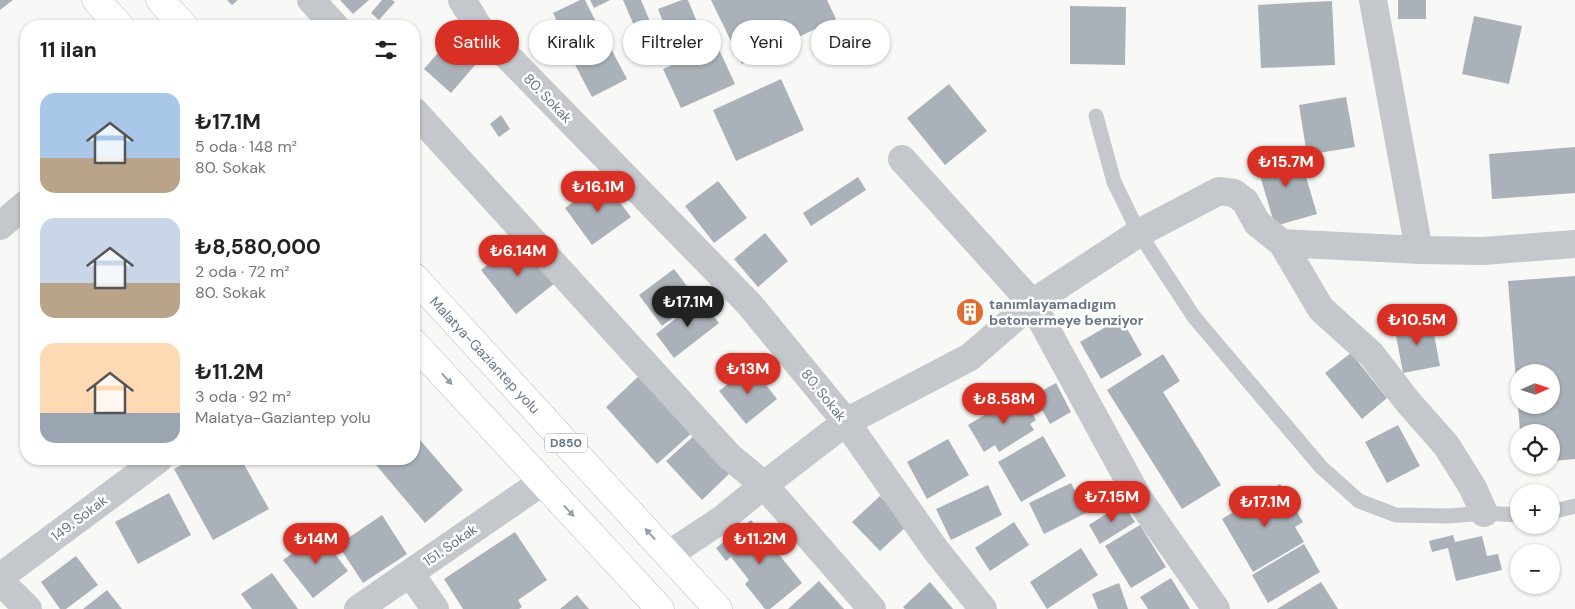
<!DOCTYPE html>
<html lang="tr">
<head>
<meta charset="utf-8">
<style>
	:root { --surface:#fff; --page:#f6f6f6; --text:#222; --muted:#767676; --accent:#d93025 }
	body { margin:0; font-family:"DM Sans",sans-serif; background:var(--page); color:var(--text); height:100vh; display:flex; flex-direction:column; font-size:19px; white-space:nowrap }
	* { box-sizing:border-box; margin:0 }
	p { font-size:16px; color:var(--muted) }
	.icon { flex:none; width:28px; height:28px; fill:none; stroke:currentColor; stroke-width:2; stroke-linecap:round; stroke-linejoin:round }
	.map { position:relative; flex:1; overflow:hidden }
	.side { position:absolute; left:20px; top:20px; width:400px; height:445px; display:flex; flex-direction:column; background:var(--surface); border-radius:20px; box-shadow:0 1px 4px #0004 }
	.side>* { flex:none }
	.banner { position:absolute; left:435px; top:20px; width:475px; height:45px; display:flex; gap:10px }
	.needle { width:32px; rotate:87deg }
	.fabs { position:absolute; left:1510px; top:364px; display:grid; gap:10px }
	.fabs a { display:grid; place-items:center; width:50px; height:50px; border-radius:50%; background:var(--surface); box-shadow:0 1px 4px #0004; font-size:25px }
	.price { position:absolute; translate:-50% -42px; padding:0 11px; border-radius:18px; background:var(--accent); color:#fff; font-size:16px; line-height:32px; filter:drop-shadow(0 1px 2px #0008) }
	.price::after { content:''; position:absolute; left:50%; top:30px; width:15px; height:11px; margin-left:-8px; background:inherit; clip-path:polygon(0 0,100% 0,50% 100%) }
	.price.active { background:#222; color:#fff }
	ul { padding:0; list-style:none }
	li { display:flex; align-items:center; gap:15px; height:125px; padding:0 20px }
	li span { display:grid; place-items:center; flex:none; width:140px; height:100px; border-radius:15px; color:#555 }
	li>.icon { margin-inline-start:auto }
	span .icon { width:60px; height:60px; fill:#fffc; stroke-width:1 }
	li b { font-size:21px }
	h2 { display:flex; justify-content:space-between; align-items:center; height:60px; padding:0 20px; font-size:21px }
	.chip { padding:0 18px; border-radius:22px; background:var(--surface); box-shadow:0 1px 4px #0004; font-size:18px; line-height:45px }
	.chip.active { background:var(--accent); color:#fff }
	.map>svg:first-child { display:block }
	.building { fill:#aab1b8 }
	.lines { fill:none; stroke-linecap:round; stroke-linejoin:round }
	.highway-casing { stroke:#b5b8bc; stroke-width:29 }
	.lane { stroke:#c4c7cb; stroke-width:15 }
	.street { stroke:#c4c7cb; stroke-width:28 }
	.highway { stroke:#fff; stroke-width:28 }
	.oneway { fill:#959faa }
	.labels { text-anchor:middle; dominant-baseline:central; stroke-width:5; stroke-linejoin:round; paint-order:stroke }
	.shield { fill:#fff; stroke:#959faa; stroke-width:1 }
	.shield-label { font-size:12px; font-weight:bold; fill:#687686 }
	.street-label { font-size:14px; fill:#687686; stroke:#fff }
	.poi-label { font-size:14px; font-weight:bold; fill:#687686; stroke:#fff; text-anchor:start }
</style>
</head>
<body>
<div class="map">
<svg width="1575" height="609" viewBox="0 0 1575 609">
	<rect width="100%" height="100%" fill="#f8f9f6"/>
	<!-- building -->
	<path class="building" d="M0,0H13L0,10Z
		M227,0H238L232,5Z
		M340,0H369L353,14Z
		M382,0H392L395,2L379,20L371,13Z
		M580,0H585L603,36L572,52L553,13Z
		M590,0H610L594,8Z
		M623,0H641L662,50L647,56Z
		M682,0H688L699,27L669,38L658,9Z
		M711,0H827L836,19L742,64Z
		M1398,0H1426V19H1398Z
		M1332,1L1335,65L1261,68L1258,5Z
		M1070,6L1126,7L1125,65L1070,64Z
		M1474,16L1522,26L1509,84L1462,74Z
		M449,40L476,64L451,93L424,69Z
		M608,43L627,79L592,97L573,61Z
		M717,45L735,84L681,108L663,69Z
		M781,79L804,130L736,161L713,110Z
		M949,84L987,131L945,165L907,118Z
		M1346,97L1355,147L1307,155L1299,105Z
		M501,115L510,129L499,137L490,124Z
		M1575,147V193L1492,199L1489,154Z
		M1298,150L1317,214L1275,226L1256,162Z
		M858,177L866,190L811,226L803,213Z
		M603,180L631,217L592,245L565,208Z
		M718,181L747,218L714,243L685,206Z
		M765,233L788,261L758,287L734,259Z
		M519,239L555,283L516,314L481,270Z
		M674,269L697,299L662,326L639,295Z
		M1575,276V459L1551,461V432H1520L1518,405H1551V372H1519V394H1517L1508,281Z
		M701,299L719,323L674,358L656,334Z
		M974,299L983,316L966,325L957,307Z
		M1121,318L1142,355L1101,379L1080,342Z
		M1431,318L1440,366L1403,373L1394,325Z
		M1351,353L1387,398L1362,419L1325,373Z
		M1163,354L1180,381L1163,392L1221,485L1182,509L1107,390Z
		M751,366L777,399L746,424L719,391Z
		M642,373L694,431L657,464L606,407Z
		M1056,383L1071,412L1050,424L1034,395Z
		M1020,393L1036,420L1030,424L1034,430L999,452L995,445L984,452L968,425Z
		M1398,425L1420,466L1387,483L1365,442Z
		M414,433L463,490L425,523L371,459H414Z
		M696,434L731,472L702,500L666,461Z
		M1043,436L1066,476L1021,502L998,462Z
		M948,439L969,475L927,499L907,462Z
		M192,459H241L269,509L213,540L174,469Z
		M1071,483L1086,513L1044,534L1029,503Z
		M1280,484L1303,522L1295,527L1304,542L1253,572L1222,519Z
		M988,485L1002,515L951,540L936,509Z
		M169,493L191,535L138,564L115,522Z
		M880,496L907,526L880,551L852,522Z
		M1123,503L1135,522L1100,544L1089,525Z
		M382,515L407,554L363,583L338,545Z
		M751,520L802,583L770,609H765L745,584L749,580L731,557L726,561L716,548Z
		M1014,522L1029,545L990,571L975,548Z
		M1140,525L1166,567L1131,588L1105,546Z
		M515,532L547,580L518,600L522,607L519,609H463L444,579Z
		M319,533L348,571L313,598L283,560Z
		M1453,535L1455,542L1482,536L1487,556L1498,554L1502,570L1456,581L1448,548L1432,552L1429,541Z
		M1304,544L1320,572L1268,603L1252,575Z
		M1081,548L1098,575L1047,609L1030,582Z
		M76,556L98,585L66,609H60L41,582Z
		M272,573L298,609H252L241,594Z
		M1171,578L1190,609H1148L1140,597Z
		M819,581L844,609H788Z
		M930,582L953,609H905L903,607Z
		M1321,582L1338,609H1277Z
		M1119,583L1128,609H1098L1092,594Z
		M107,590L122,609H83Z
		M577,595L589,609H560Z"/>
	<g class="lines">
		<defs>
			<path id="highway" d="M96,0L120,26
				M160,0L184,26
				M414,277L718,609
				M414,343L660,609"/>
		</defs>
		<!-- highway casing -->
		<use href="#highway" class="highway-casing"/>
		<!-- lane -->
		<path class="lane" d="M1096,116L1114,182L1139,233L1194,317L1321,467L1359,501L1396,515L1449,516L1484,513L1519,515
			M1551,512L1575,506"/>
		<!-- street -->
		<path class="street" d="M311,0L335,26
			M462,0L478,26L750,305L846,422L935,549L983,609
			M1373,0L1419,250
			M414,111L729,456L764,485L872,609
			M902,159L1032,303L1139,499L1216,609
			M0,226L26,204
			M1282,243L1419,250L1483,251L1575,244
			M668,555L721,520L764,485L846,422L970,357L1032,303L1139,233L1219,191L1234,193L1245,201L1257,223L1282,243L1321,309L1371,354L1408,402L1446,445L1473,488L1484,513
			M410,573L435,609
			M0,577L159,459
			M0,581L28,609
			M358,609L542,482"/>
		<!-- highway -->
		<use href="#highway" class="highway"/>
	</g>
	<!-- one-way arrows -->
	<defs><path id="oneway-solid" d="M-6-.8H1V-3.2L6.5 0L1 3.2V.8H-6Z" transform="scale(1.25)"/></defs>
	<g class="oneway">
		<use href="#oneway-solid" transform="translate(447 379) rotate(47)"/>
		<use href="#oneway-solid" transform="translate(569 511) rotate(47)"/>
		<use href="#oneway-solid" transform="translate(650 534) rotate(-133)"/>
	</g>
	<!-- icons -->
	<defs>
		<symbol id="building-disc" viewBox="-11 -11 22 22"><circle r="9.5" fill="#df6d30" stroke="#fff"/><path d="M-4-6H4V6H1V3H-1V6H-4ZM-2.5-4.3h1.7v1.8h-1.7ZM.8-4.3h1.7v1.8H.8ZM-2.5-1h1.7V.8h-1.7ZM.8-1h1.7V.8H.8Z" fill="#fff"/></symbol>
	</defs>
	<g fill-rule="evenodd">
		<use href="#building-disc" x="954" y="296" width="32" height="32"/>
	</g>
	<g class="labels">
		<!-- shield labels -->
		<rect class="shield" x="545" y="433.5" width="42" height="19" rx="4"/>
		<g class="shield-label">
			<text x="566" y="443">D850</text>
		</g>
		<!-- street labels -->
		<g class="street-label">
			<text transform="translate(548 98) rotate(46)">80. Sokak</text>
			<text transform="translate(485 355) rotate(47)">Malatya-Gaziantep yolu</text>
			<text transform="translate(824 395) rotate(51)">80. Sokak</text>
			<text transform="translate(79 518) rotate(-37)">149. Sokak</text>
			<text transform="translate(450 545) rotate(-35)">151. Sokak</text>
		</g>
		<!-- poi labels -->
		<g class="poi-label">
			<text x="989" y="304">tanımlayamadıgım<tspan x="989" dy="16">betonermeye benziyor</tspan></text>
		</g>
	</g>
</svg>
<div class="fabs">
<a><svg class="needle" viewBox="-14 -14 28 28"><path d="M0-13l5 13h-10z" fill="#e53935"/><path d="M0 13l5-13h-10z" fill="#767676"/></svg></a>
<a><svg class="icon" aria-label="locate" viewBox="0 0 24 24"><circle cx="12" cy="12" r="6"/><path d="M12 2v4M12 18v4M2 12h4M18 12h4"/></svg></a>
<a>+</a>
<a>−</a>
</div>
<b class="price" style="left:1286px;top:188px">₺15.7M</b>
<b class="price" style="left:598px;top:213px">₺16.1M</b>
<b class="price" style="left:518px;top:277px">₺6.14M</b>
<b class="price active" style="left:688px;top:328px">₺17.1M</b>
<b class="price" style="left:1417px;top:346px">₺10.5M</b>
<b class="price" style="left:748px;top:395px">₺13M</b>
<b class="price" style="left:1004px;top:425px">₺8.58M</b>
<b class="price" style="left:1112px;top:523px">₺7.15M</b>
<b class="price" style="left:1265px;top:528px">₺17.1M</b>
<b class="price" style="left:316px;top:565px">₺14M</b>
<b class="price" style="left:760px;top:565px">₺11.2M</b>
<div class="banner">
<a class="chip active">Satılık</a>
<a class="chip">Kiralık</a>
<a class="chip">Filtreler</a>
<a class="chip">Yeni</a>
<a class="chip">Daire</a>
</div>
<section class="side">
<h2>11 ilan<svg class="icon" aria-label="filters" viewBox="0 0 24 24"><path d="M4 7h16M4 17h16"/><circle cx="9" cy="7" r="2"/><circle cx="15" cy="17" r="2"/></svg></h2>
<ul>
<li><span style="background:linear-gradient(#a9c7e8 65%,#b9a48a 0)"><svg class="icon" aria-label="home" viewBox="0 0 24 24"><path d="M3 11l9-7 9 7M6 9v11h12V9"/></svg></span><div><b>₺17.1M</b><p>5 oda · 148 m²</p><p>80. Sokak</p></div></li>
<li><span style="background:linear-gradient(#c9d6e8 65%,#b9a48a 0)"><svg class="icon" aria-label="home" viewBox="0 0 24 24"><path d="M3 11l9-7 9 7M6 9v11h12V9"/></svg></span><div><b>₺8,580,000</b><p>2 oda · 72 m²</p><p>80. Sokak</p></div></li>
<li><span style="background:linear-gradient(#ffd9b3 70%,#9aa5b1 0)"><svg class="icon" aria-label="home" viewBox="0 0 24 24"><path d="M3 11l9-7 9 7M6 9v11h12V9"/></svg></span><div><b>₺11.2M</b><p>3 oda · 92 m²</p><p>Malatya-Gaziantep yolu</p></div></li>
</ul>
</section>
</div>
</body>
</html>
